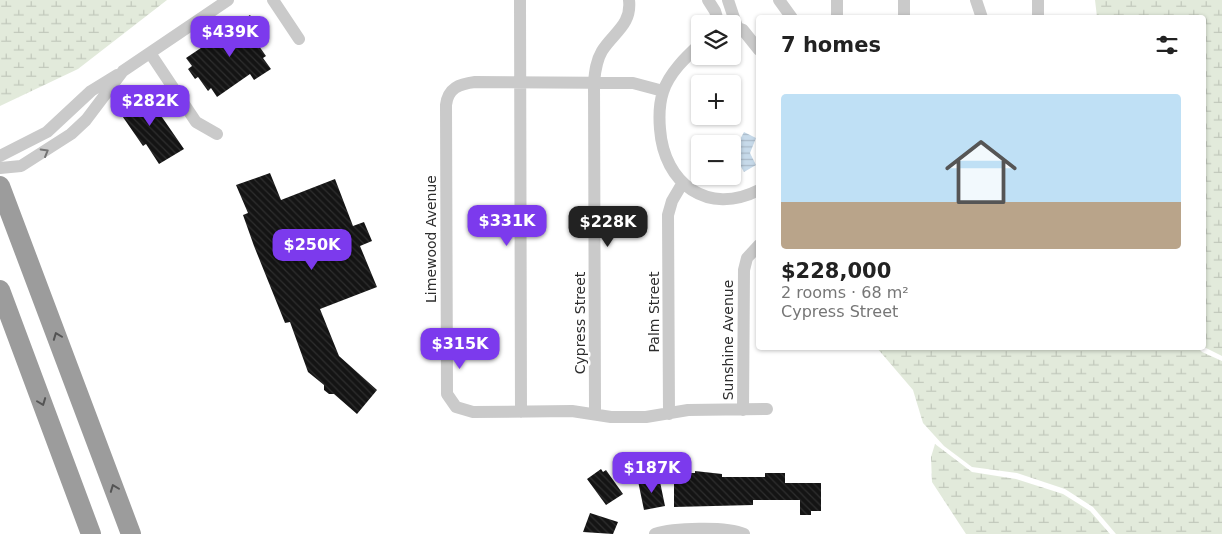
<!DOCTYPE html>
<html lang="en">
<head>
<meta charset="utf-8">
<style>
	:root { --surface:#fff; --page:#f6f6f6; --text:#222; --muted:#767676; --line:#e0e0e0; --accent:#7c3aed }
	body { margin:0; font-family:"DejaVu Sans",sans-serif; background:var(--page); color:var(--text); height:100vh; display:flex; flex-direction:column; font-size:19px; white-space:nowrap }
	* { box-sizing:border-box; margin:0 }
	p { font-size:16px; color:var(--muted) }
	.icon { flex:none; width:28px; height:28px; fill:none; stroke:currentColor; stroke-width:2; stroke-linecap:round; stroke-linejoin:round }
	.map { position:relative; flex:1; overflow:hidden }
	.details { position:absolute; left:756px; top:15px; width:450px; height:335px; display:flex; flex-direction:column; background:var(--surface); border-radius:5px; box-shadow:0 1px 4px #0004 }
	.details>* { flex:none }
	.controls { position:absolute; left:691px; top:15px; display:grid; gap:10px }
	.controls a { display:grid; place-items:center; width:50px; height:50px; border-radius:5px; background:var(--surface); box-shadow:0 1px 4px #0004; font-size:25px }
	.price { position:absolute; translate:-50% -42px; padding:0 11px; border-radius:10px; background:var(--accent); color:#fff; font-size:16px; line-height:32px; filter:drop-shadow(0 1px 2px #0008) }
	.price::after { content:''; position:absolute; left:50%; top:30px; width:15px; height:11px; margin-left:-8px; background:inherit; clip-path:polygon(0 0,100% 0,50% 100%) }
	.price.selected { background:#222; color:#fff }
	ul { padding:0; list-style:none }
	li { display:grid; align-content:center; gap:10px; height:265px; padding:0 25px }
	li+li { border-top:1px solid var(--line) }
	li span { display:grid; place-items:center; height:155px; border-radius:5px; color:#555 }
	li>.icon { margin-inline-start:auto }
	span .icon { width:90px; height:90px; fill:#fffc; stroke-width:1 }
	li b { font-size:21px }
	h2 { display:flex; justify-content:space-between; align-items:center; height:60px; padding:0 25px; font-size:21px }
	.map>svg:first-child { display:block }
	.wetland { fill:url(#wetland-marsh) }
	.water { fill:url(#water-rules) }
	.building { fill:url(#building-back-hatch) }
	.lines { fill:none; stroke-linecap:round; stroke-linejoin:round }
	.minor { stroke:#cacaca; stroke-width:12 }
	.trunk { stroke:#9c9c9c; stroke-width:20 }
	.oneway { stroke:#747474 }
	.oneway2 { stroke:#545454 }
	.labels { text-anchor:middle; dominant-baseline:central; stroke-width:5; stroke-linejoin:round; paint-order:stroke }
	.street-label { font-size:14px; fill:#2d2d2d; stroke:#fff }
</style>
</head>
<body>
<div class="map">
<svg width="1222" height="534" viewBox="0 0 1222 534">
	<defs>
		<pattern id="wetland-marsh" width="20" height="14" patternUnits="userSpaceOnUse" patternTransform="scale(1.25)"><rect width="20" height="14" fill="#e2eadb"/><path d="M1 5h8M5 5V1M11 12h8M15 12V8" fill="none" stroke="#c2c9bc"/></pattern>
		<pattern id="water-rules" width="6" height="5" patternUnits="userSpaceOnUse" patternTransform="scale(1.25)"><rect width="6" height="5" fill="#c7daea"/><path d="M0 2.5h6" fill="none" stroke="#abbbc9"/></pattern>
		<pattern id="building-back-hatch" width="6" height="6" patternUnits="userSpaceOnUse" patternTransform="scale(1.25)"><rect width="6" height="6" fill="#141414"/><path d="M-1 5l2 2M0 0l6 6M5-1l2 2" fill="none" stroke="#2e2e2e"/></pattern>
	</defs>
	<rect width="100%" height="100%" fill="#fff"/>
	<!-- wetland -->
	<path class="wetland" d="M0,0H167L78,69L0,106Z
		M1095,0H1222V356L1204,347V18L1097,17Z
		M877,348H1198L1202,352L1222,361V534H1116L1093,507L1065,489L1017,473L972,467L944,446L923,423L913,390Z
		M935,444L972,472L1016,479L1063,494L1090,511L1110,534H966L932,482L931,457Z"/>
	<!-- water -->
	<path class="water" d="M744,132L756,138L750,153L756,165L744,172L737,160L732,158L733,146L738,143Z"/>
	<!-- building -->
	<path class="building" d="M250,15L262,34L254,39L266,56L263,58L271,69L254,80L250,74L217,97L211,88L208,91L198,77L195,79L188,69L192,66L186,58Z
		M141,91L146,100L151,97L157,106L155,107L184,149L159,164L146,144L143,146L116,107Z
		M270,173L281,200L335,179L353,226L364,222L372,241L360,246L377,287L320,309L339,356L377,390L357,414L334,394H329L324,390V385L308,372L290,322L285,323L254,246L243,215L248,213L236,185Z
		M601,469L603,472L606,470L623,494L606,505L587,479Z
		M695,471L722,474V477H765V473H785V483H821V511H811V515H800V500H753V505L674,507V473H695Z
		M659,477L665,506L644,510L638,481Z
		M590,513L618,522L613,534L583,532Z"/>
	<g class="lines">
		<!-- minor -->
		<path class="minor" d="M273,0L299,39
			M520,0L521,412
			M708,0L715,11L719,24
			M728,0L737,27
			M779,0L792,18
			M904,0V18
			M976,0L982,18
			M1038,0V18
			M837,18V0
			M732,26L743,30L759,50
			M700,44C686,57 669,73 663,92C659,104 659,117 660,129C664,184 708,216 759,190
			M150,53L196,122L217,134
			M663,91L633,83L475,82C459,84 448,88 446,105L447,394L456,407L473,412L572,411L611,417H646L688,410L767,409
			M0,156L47,132L91,91L117,75
			M0,168L21,166L71,134L86,120L123,71L228,0
			M743,410L744,270L747,258L759,245
			M595,414L594,82C595,72 596,61 602,51C613,33 632,25 629,0
			M669,414L668,215L672,201L682,184
			M655,534C673,528 726,526 744,534"/>
		<!-- trunk -->
		<path class="trunk" d="M0,186L131,534
			M0,290L91,534"/>
	</g>
	<!-- one-way arrows -->
	<defs><path id="oneway-chevron" d="M-2-3.5L2.5 0L-2 3.5" fill="none" stroke-width="1.6" stroke-linecap="round" stroke-linejoin="round" transform="scale(1.25)"/></defs>
	<use class="oneway" href="#oneway-chevron" transform="translate(45 152) rotate(-30)"/>
	<g class="oneway2">
		<use href="#oneway-chevron" transform="translate(57 336) rotate(-111)"/>
		<use href="#oneway-chevron" transform="translate(42 402) rotate(69)"/>
		<use href="#oneway-chevron" transform="translate(114 488) rotate(-111)"/>
	</g>
	<g class="labels">
		<!-- street labels -->
		<g class="street-label">
			<text transform="translate(431 239) rotate(-90)">Limewood Avenue</text>
			<text transform="translate(654 312) rotate(-90)">Palm Street</text>
			<text transform="translate(580 323) rotate(-90)">Cypress Street</text>
			<text transform="translate(728 340) rotate(-90)">Sunshine Avenue</text>
		</g>
	</g>
</svg>
<div class="controls">
<a><svg class="icon" aria-label="layers" viewBox="0 0 24 24"><path d="M12 4l9 5-9 5-9-5zM3 14l9 5 9-5"/></svg></a>
<a>+</a>
<a>−</a>
</div>
<b class="price" style="left:230px;top:58px">$439K</b>
<b class="price" style="left:150px;top:127px">$282K</b>
<b class="price" style="left:507px;top:247px">$331K</b>
<b class="price selected" style="left:608px;top:248px">$228K</b>
<b class="price" style="left:312px;top:271px">$250K</b>
<b class="price" style="left:460px;top:370px">$315K</b>
<b class="price" style="left:652px;top:494px">$187K</b>
<section class="details">
<h2>7 homes<svg class="icon" aria-label="filters" viewBox="0 0 24 24"><path d="M4 7h16M4 17h16"/><circle cx="9" cy="7" r="2"/><circle cx="15" cy="17" r="2"/></svg></h2>
<ul>
<li><span style="background:linear-gradient(#bfe0f5 70%,#b9a48a 0)"><svg class="icon" aria-label="home" viewBox="0 0 24 24"><path d="M3 11l9-7 9 7M6 9v11h12V9"/></svg></span><div><b>$228,000</b><p>2 rooms · 68 m²</p><p>Cypress Street</p></div></li>
</ul>
</section>
</div>
</body>
</html>
